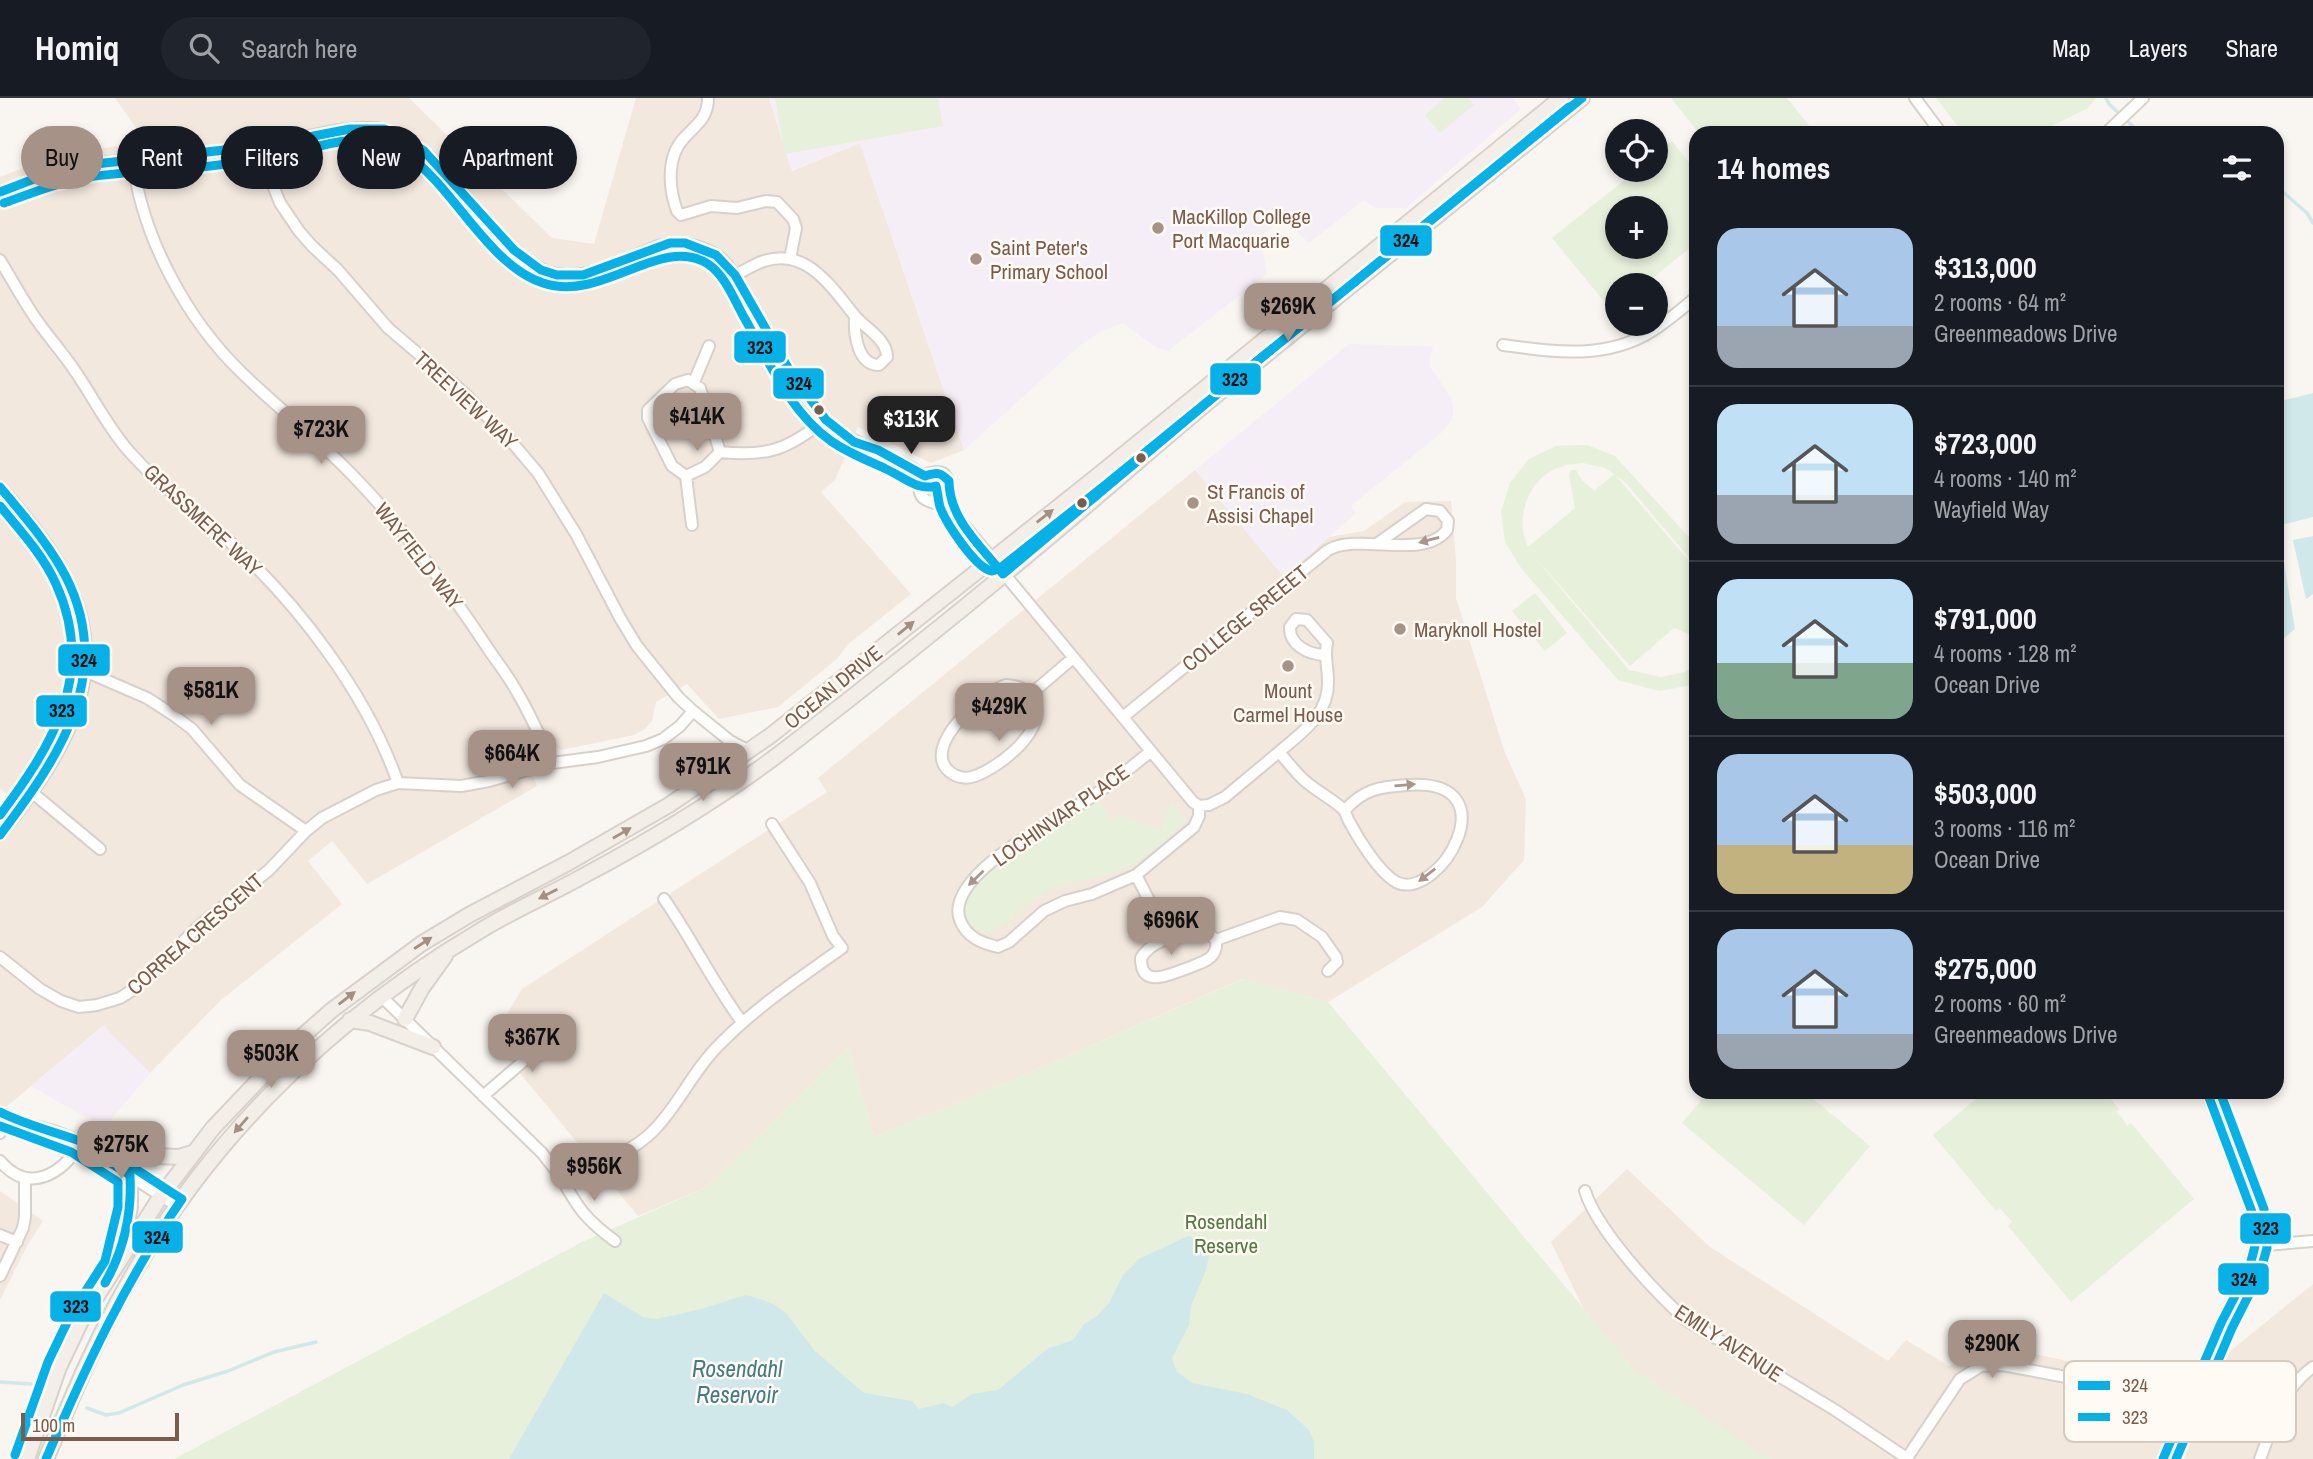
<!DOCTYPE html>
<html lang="en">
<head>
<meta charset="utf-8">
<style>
	:root { --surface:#171b24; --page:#20242c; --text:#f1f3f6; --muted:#9ea1a6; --line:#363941; --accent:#a69286 }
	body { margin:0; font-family:"Archivo Narrow",sans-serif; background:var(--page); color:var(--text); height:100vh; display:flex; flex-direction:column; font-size:26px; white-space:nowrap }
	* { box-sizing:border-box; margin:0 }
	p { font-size:23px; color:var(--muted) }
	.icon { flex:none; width:38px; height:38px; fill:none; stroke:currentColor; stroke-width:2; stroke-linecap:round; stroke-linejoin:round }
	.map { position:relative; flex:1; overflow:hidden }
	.panel { position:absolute; left:1689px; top:28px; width:595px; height:973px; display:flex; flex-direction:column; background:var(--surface); border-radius:21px; box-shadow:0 4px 10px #0003 }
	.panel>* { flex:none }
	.top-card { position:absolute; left:21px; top:28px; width:665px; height:63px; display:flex; gap:14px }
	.fabs { position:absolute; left:1605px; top:21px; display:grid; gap:14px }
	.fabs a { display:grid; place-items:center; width:63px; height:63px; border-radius:50%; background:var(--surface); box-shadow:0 4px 10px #0003; font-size:35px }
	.scale { position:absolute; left:21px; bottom:18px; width:158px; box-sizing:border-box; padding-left:7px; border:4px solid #7a5c4d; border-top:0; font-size:19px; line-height:24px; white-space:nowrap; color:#7a5c4d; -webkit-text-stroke:5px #fffaf3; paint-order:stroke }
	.price { position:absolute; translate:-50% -60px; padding:0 16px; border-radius:14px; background:var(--accent); color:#111; font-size:23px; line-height:46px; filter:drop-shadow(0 2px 4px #0008) }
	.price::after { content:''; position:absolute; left:50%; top:42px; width:21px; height:16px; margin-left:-10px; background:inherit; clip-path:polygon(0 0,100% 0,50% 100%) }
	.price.on { background:#222; color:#fff }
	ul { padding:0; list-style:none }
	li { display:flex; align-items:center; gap:21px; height:175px; padding:0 28px }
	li+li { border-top:2px solid var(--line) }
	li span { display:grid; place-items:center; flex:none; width:196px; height:140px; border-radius:21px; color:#555 }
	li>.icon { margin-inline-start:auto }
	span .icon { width:84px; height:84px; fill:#fffc; stroke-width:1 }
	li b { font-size:30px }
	h2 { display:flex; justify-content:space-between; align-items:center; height:84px; padding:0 28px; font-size:30px }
	.chip { padding:0 24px; border-radius:32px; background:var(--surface); box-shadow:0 4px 10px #0003; font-size:24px; line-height:63px }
	.chip.on { background:var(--accent); color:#111 }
	header { display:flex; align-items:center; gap:42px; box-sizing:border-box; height:98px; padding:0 35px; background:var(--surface); border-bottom:2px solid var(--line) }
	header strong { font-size:33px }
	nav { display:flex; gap:38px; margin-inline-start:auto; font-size:24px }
	.search { width:490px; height:63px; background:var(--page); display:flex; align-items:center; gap:18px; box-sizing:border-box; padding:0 24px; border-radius:38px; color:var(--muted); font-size:26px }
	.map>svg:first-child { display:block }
	.residential { fill:#f2e8de }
	.education { fill:#f6eef6 }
	.green { fill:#e7f0db; fill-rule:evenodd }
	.water { fill:#d0e8ea }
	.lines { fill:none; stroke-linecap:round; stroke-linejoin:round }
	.stream { stroke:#d0e8ea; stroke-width:3.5 }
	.minor-casing { stroke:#d7d1cb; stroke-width:14 }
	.major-casing { stroke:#dad1cc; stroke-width:18 }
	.minor { stroke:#fefefd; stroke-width:10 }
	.major { stroke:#f3eee8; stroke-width:14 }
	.bus-1-casing { stroke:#fffaf3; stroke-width:14 }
	.bus-2-casing { stroke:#fffaf3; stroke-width:14 }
	.bus-1 { stroke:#06b1e7; stroke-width:9 }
	.bus-2 { stroke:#06b1e7; stroke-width:9 }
	.oneway { fill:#a48f83 }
	.oneway2 { fill:#a8958b }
	.poi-dot { fill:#a69286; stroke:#fffaf3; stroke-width:2.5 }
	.bus-dot { fill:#7a5c4d; stroke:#fffaf3; stroke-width:2.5 }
	.labels { text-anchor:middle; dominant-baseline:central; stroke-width:5; stroke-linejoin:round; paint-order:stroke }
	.poi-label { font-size:21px; fill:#7a5c4d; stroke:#fffaf3; text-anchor:start }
	.street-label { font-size:21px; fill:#7a5c4d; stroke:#fffaf3 }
	.park-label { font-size:21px; fill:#537a41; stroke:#fffaf3 }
	.water-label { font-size:23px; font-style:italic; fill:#437c86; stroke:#fffaf3 }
	.key { fill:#fffaf3; stroke:#d7cbc1; stroke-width:2 }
	.key-label { font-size:19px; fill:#7a5c4d }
	.line-badge { stroke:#fffaf3; stroke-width:2.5 }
	.pale-badge-label { font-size:19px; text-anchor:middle; font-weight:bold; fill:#111 }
</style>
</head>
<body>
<header>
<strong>Homiq</strong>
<div class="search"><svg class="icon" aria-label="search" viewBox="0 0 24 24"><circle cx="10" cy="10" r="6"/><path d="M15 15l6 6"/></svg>Search here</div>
<nav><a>Map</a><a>Layers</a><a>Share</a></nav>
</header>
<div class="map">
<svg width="2313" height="1361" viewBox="0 0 2313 1361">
	<rect width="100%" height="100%" fill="#f9f5f0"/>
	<!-- residential -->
	<path class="residential" d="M115,0H409L552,140L594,146L636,0H769L792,73L860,45L964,352L931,365L858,329L835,382L821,394L911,496L847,547L838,560L778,609L719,621L687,586L656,604L652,623L645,631L634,637L561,652L550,646L522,652L537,688L367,786L332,743L308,763L342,806L221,902L150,975L103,928L0,1014V714L12,698L0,691V79L58,57L146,44Z
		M1195,372L1284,479L1329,439L1364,433L1405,404L1451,403L1456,464V500L1505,655L1526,701L1524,762L1482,809L1328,904L1242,881L1004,986L874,1039L848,949L705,1090L638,1118L492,941L522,891L827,694L818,680Z
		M1627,1071L1710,1149L1888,1263L1906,1242L1949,1268L1971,1255L1990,1250L2011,1251L2110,1272L2171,1296L2229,1254L2313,1186V1361H1754L1612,1269L1551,1144Z
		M0,1093L43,1123L27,1148L0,1202Z"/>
	<!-- education -->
	<path class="education" d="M769,0H1512L1521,11L1406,110H1375L1364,102L1309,145L1284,120L1260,139L1267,176L1168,253L1154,248L1123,225L1101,233L1078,249L964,352L860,45L792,73Z
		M1349,246L1431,248L1433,250L1430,258V268L1451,300L1453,310L1452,322L1442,334L1351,408L1356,415L1284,479L1195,372Z
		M104,928L150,975L104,1030L31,988Z"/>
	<!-- green -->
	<path class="green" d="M775,0H938L943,28L785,56Z
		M1445,0H1468L1474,7L1440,35L1425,17Z
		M1671,0H1787L1815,35H1699Z
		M1936,0H2096L2088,10L2038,35H1963Z
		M1672,43L1696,73V145L1644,187H1617V209L1612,213L1552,140L1637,72H1656V56ZM1617,110H1656V149H1617Z
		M1587,347L1615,358L1696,447V468L1625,384L1616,378L1696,471V511L1693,514L1696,519V539L1674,530L1630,568L1533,457L1629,572L1661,579L1685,574L1696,566V583L1687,588L1659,593L1618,582L1521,470L1505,444L1501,414L1510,385L1529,361L1556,348ZM1583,365L1605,370L1614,376L1594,393L1582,382L1576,372H1571L1569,377L1575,410L1528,449C1514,420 1528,380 1560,369C1567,366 1576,366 1583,365Z
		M1535,495L1567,535L1545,553L1512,513Z
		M1097,699L1111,722L1119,717L1161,731L1171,703L1186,723C1164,745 1136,769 1105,777C1085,783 1061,783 1043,795C1021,808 1011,829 986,835C968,825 963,820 962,800L986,769Z
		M1243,881L1328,904L1635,1272L1770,1361H174L582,1144L705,1090L848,949L874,1039L1004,986Z
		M1708,994H1805L1870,1048L1804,1127L1682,1025Z
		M1984,994H2105L2119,1011L2116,1014L2122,1020L2127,1028L2131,1025L2194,1101L2071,1204L2008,1128L2012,1124L2000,1110L1996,1113L1933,1037Z"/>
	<!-- water -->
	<path class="water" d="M2313,295V419L2277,428V304Z
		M2313,438V496L2306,501L2293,442Z
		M2277,456L2284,465L2295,531L2277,546Z
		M1188,1138L1206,1143L1210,1153L1206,1172L1191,1208L1189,1227L1172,1260L1177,1274L1192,1285L1247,1296L1287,1312L1309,1332L1314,1344V1361H509L604,1195L643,1219L656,1221L698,1212L746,1197L760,1201L775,1207L786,1215L815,1253L864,1295L912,1303L919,1311L944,1305L952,1309L972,1296L998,1292L1047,1251L1073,1242L1084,1226L1097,1218L1109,1205L1123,1177L1139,1161Z"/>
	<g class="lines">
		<!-- stream -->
		<path class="stream" d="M2106,0L2109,6L2140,35
			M2277,89L2307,115L2313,125
			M0,1284L31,1286
			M87,1310L106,1317L119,1315L183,1287L228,1273L274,1254L316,1244"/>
		<defs>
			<path id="minor" d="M708,0C708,20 696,27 684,40C666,59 669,91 677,113L681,117L711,108L737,110L766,103L777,104L793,121L796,130L790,161
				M1915,0L1941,35
				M2106,35L2143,0
				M262,48L268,75L280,105L299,133L312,148L338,172L388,230L462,293L510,342L538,375L576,436L620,520L637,548L678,599L693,613L730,643L749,653
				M133,63C142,139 187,222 242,275C280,312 322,344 358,383C406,433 447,489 485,546C495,562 508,577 517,594C531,617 541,641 552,665
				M0,94C28,83 56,73 86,67C118,62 150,62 181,59C208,56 234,52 260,49C296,43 352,23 386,32C457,51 499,183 573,177C602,175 632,158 658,148C679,144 696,145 715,156C731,166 740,187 749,203C770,240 796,296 827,324C856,350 893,356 925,378
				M0,162C12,182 23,202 36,221C49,240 65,257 77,276C94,301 108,329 127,351C157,386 196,413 230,444C299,507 367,596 398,685
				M735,177C744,173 754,166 764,163C807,149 832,190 855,218C865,230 887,241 887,259L879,267C857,267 854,235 855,218
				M1503,247C1555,254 1606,262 1652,233C1668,223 1682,211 1696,199
				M694,284L709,248
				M897,368L919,387C919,402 926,402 937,406C945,409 952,416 958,420
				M686,378L672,368L648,320V312L675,286L688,282L700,290L720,354
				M686,378L705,369L720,354C771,359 785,351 826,322
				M686,378L692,427
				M919,387C922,381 924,376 931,375C951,370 948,387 949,398C949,404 956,414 958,420L1193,704L1199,708L1209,707L1225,699L1279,654C1287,663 1295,674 1304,682C1316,693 1331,700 1343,711C1346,714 1347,721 1350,725C1359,742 1379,774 1396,784C1438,806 1514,679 1407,687C1379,689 1364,691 1345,712
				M0,389C122,520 108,604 0,737
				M87,574L147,600L172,616L192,631L240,687L306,733
				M1006,587C1017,588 1027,590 1033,600C1051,630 1000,669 975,678C967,681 957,680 950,674C919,650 983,594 1006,587Z
				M1031,596L1073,560
				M1123,619L1328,452C1360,434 1423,463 1447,432L1448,423L1440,413L1426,411L1378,445
				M1279,654C1302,634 1329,617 1328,583C1328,569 1324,559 1327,545L1307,522L1296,521L1290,529C1289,547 1308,556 1324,557
				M34,696L100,751
				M1136,777L1092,796L1065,803L1044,813L1009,844L998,849C982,845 967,840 960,822C943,777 1059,720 1090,700C1111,686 1130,670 1150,654
				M664,801C692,841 713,885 742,924
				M1198,832H1205L1216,842C1217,849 1215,857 1208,861C1203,865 1194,867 1188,870C1170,876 1141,892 1141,860C1151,842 1179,837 1198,832Z
				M1169,841L1136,777L1194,729L1199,718V708
				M1216,842L1280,819L1297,822L1322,839L1336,859L1337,864L1328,873
				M0,859L40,891L61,903L79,909L97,907L120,900L134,891L199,828L269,772L306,733L322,720L376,692L398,685L461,688L489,683L552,665L598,659L646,648L663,641L680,628L693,613
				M381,898L542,1055L561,1079C593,1067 631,1057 655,1031C680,1005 694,971 720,946C756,909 800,880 842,850L833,838L810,785L772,726
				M483,998L526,961L568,937
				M0,1014L20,1024L54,1033L96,1049L182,1101
				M0,1035L6,1018
				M0,1063C29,1097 62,1076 81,1045
				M132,1079L177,1108
				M561,1079C577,1109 586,1122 615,1143
				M1585,1093C1597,1132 1655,1194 1686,1222L1835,1312L1908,1361
				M0,1137L17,1144
				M2255,1148L2313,1143
				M0,1178L23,1130L25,1119V1081
				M1907,1360L1960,1281L1981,1268L2002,1267L2093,1284L2111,1293
				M2163,1361L2221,1225L2249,1171L2255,1148L2252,1114L2207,994
				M2260,1361C2273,1327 2282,1291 2313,1269"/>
			<path id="major" d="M405,921L422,890L445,858
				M350,922L370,925L433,949
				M109,1057L118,1056L179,1059L195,1054
				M118,1156L130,1110V1077
				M27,1361L59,1269L81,1223L161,1098L213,1030L290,949L332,912L421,846L469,817L568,765L669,707L770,638L1096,379L1561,0
				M46,1361C74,1294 103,1225 141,1163C224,1024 344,913 483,831C516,811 551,796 585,777C654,740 725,698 788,649C898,564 1007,476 1113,385C1155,349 1197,312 1241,277C1354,184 1468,92 1582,0"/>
		</defs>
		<!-- minor casing -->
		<use href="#minor" class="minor-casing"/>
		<!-- major casing -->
		<use href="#major" class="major-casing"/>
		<!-- minor -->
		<use href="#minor" class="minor"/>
		<!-- major -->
		<use href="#major" class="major"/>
		<defs>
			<path id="bus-1" d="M0,94L47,76L86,67L262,48L350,31H384L401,37L424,53L514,152L541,172L557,177H583L670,145H685L716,157L735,177L791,275L826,322L854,344L878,352L925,378C937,374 940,374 949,383C949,421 981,448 1003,476L1240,277L1582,0
				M0,389C24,418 49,446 66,479C116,578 58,660 0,737
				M0,1014C29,1029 62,1035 93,1048C123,1060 154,1084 182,1101C126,1182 85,1270 46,1361
				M104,1061L130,1077C132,1115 124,1152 105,1185
				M2163,1361L2221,1225L2249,1171L2255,1148L2252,1114L2207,994"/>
			<path id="bus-2" d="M4,105C32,95 60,84 89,79C115,75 141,74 167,72C198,70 230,66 261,61C297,56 333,40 370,42C383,43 397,49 406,56C454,89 488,167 543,185C603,205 660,136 708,166C726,178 735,204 745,221C769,264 790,314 831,343C848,355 867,362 886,371C904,379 917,393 936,388C938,395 938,402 940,409C946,425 976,471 992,473L999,471L1104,388L1569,9
				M0,408C20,432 43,457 56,486C97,576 53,646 0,717
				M0,1028L71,1054L118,1084V1109L105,1163L71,1216L48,1264L15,1357
				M2176,1361L2232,1230L2260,1175L2267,1150L2264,1111L2220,994"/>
		</defs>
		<!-- bus-1 casing -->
		<use href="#bus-1" class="bus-1-casing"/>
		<!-- bus-2 casing -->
		<use href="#bus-2" class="bus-2-casing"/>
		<!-- bus-1 -->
		<use href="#bus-1" class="bus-1"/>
		<!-- bus-2 -->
		<use href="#bus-2" class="bus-2"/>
	</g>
	<!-- one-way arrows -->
	<defs><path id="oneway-solid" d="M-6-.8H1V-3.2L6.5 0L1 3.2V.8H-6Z" transform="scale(1.75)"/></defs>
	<g class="oneway">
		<use href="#oneway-solid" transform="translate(1045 418) rotate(-38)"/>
		<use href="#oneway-solid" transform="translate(906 530) rotate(-39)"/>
		<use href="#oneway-solid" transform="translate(622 735) rotate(-30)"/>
		<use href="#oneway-solid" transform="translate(548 796) rotate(153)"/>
		<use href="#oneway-solid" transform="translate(423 845) rotate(-33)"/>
		<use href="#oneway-solid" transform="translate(347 900) rotate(-38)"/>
		<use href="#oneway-solid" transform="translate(241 1027) rotate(131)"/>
	</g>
	<g class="oneway2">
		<use href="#oneway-solid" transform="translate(1429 442) rotate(165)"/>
		<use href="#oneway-solid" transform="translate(1405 687) rotate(-5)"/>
		<use href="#oneway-solid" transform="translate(1427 777) rotate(142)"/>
		<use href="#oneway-solid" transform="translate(976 780) rotate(136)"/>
	</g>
	<!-- markers -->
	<g class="poi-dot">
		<circle cx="1158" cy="130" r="7"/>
		<circle cx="976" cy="161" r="7"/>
		<circle cx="1193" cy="405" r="7"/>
		<circle cx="1400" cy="531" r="7"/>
		<circle cx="1288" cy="568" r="7"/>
	</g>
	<g class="bus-dot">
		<circle cx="819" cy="312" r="6"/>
		<circle cx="1141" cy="360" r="6"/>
		<circle cx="1082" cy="405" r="6"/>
	</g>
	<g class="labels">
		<!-- poi labels -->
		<g class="poi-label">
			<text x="1172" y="118">MacKillop College<tspan x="1172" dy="24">Port Macquarie</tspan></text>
			<text x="990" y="149">Saint Peter's<tspan x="990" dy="24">Primary School</tspan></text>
			<text x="1207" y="393">St Francis of<tspan x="1207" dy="24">Assisi Chapel</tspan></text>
			<text x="1414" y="531">Maryknoll Hostel</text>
			<text x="1288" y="592" text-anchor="middle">Mount<tspan x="1288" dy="24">Carmel House</tspan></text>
		</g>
		<!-- street labels -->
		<g class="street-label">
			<text transform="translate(466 302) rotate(43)">TREEVIEW WAY</text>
			<text transform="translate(203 422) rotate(43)">GRASSMERE WAY</text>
			<text transform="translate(419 458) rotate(52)">WAYFIELD WAY</text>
			<text transform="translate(1245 520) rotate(-39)">COLLEGE SREEET</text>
			<text transform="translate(833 589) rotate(-39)">OCEAN DRIVE</text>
			<text transform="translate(1061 717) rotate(-35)">LOCHINVAR PLACE</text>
			<text transform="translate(195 836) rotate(-41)">CORREA CRESCENT</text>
			<text transform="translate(1729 1245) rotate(33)">EMILY AVENUE</text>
		</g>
		<!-- park labels -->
		<g class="park-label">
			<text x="1226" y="1123">Rosendahl<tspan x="1226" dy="24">Reserve</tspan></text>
		</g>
		<!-- water labels -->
		<g class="water-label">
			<text x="737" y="1270">Rosendahl<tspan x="737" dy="26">Reservoir</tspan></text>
		</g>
	</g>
	<!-- legend -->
	<rect x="2064" y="1263" width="232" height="81" rx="10" class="key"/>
	<rect x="2078" y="1283" width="32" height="9" fill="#06b1e7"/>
	<rect x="2078" y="1315" width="32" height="8" fill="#06b1e7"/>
	<g class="key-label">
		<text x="2122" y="1294">324</text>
		<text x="2122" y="1326">323</text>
	</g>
	<g class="line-badge">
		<rect x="1379" y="126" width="54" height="33" rx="7" fill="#06b1e7"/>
		<rect x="733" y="232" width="54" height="34" rx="7" fill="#06b1e7"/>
		<rect x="1209" y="264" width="53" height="34" rx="7" fill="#06b1e7"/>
		<rect x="772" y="269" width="53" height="33" rx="7" fill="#06b1e7"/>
		<rect x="57" y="545" width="54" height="34" rx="7" fill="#06b1e7"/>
		<rect x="35" y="596" width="53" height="34" rx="7" fill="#06b1e7"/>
		<rect x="2239" y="1114" width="53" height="33" rx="7" fill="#06b1e7"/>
		<rect x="131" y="1122" width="53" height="34" rx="7" fill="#06b1e7"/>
		<rect x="2217" y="1164" width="53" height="34" rx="7" fill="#06b1e7"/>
		<rect x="49" y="1192" width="53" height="33" rx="7" fill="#06b1e7"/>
	</g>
	<g class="pale-badge-label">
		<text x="1406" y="149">324</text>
		<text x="760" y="256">323</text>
		<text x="1235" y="288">323</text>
		<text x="799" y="292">324</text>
		<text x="84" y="569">324</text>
		<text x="62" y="619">323</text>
		<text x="2266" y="1137">323</text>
		<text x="157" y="1146">324</text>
		<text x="2244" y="1188">324</text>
		<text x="76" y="1215">323</text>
	</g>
</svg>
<div class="fabs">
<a><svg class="icon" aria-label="locate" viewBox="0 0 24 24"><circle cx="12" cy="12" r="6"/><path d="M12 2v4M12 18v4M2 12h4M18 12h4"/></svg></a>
<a>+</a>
<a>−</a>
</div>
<div class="scale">100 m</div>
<b class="price" style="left:1288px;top:245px">$269K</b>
<b class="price" style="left:697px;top:355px">$414K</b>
<b class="price on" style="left:911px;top:358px">$313K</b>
<b class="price" style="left:321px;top:368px">$723K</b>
<b class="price" style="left:211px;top:629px">$581K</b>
<b class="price" style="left:999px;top:645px">$429K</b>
<b class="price" style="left:512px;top:692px">$664K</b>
<b class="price" style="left:703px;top:705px">$791K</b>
<b class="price" style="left:1171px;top:859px">$696K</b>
<b class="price" style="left:532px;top:976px">$367K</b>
<b class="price" style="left:271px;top:992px">$503K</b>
<b class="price" style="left:121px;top:1083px">$275K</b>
<b class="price" style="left:594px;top:1105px">$956K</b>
<b class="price" style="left:1992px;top:1282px">$290K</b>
<div class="top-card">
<a class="chip on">Buy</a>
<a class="chip">Rent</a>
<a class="chip">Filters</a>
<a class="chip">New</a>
<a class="chip">Apartment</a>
</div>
<section class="panel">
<h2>14 homes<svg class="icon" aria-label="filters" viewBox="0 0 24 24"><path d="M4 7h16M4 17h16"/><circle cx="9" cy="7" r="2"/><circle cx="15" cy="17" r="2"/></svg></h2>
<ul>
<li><span style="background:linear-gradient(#a9c7e8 70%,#9aa5b1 0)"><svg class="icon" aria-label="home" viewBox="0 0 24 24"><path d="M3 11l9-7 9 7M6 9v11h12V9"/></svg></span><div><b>$313,000</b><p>2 rooms · 64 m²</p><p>Greenmeadows Drive</p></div></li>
<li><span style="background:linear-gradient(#bfe0f5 65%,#9aa5b1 0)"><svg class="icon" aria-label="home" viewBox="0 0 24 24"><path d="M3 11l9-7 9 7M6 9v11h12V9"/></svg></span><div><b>$723,000</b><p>4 rooms · 140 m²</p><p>Wayfield Way</p></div></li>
<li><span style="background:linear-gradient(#bfe0f5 60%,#7fa58c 0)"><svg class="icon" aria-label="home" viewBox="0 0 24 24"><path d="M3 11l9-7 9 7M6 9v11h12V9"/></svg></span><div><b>$791,000</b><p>4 rooms · 128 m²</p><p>Ocean Drive</p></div></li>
<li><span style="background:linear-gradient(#a9c7e8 65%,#c2b280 0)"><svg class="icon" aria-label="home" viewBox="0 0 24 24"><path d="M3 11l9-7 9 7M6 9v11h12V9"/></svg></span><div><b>$503,000</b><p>3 rooms · 116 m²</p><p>Ocean Drive</p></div></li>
<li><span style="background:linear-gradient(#a9c7e8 75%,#9aa5b1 0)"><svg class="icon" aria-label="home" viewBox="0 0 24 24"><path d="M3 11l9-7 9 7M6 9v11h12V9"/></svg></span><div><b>$275,000</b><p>2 rooms · 60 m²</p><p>Greenmeadows Drive</p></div></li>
</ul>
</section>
</div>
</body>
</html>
